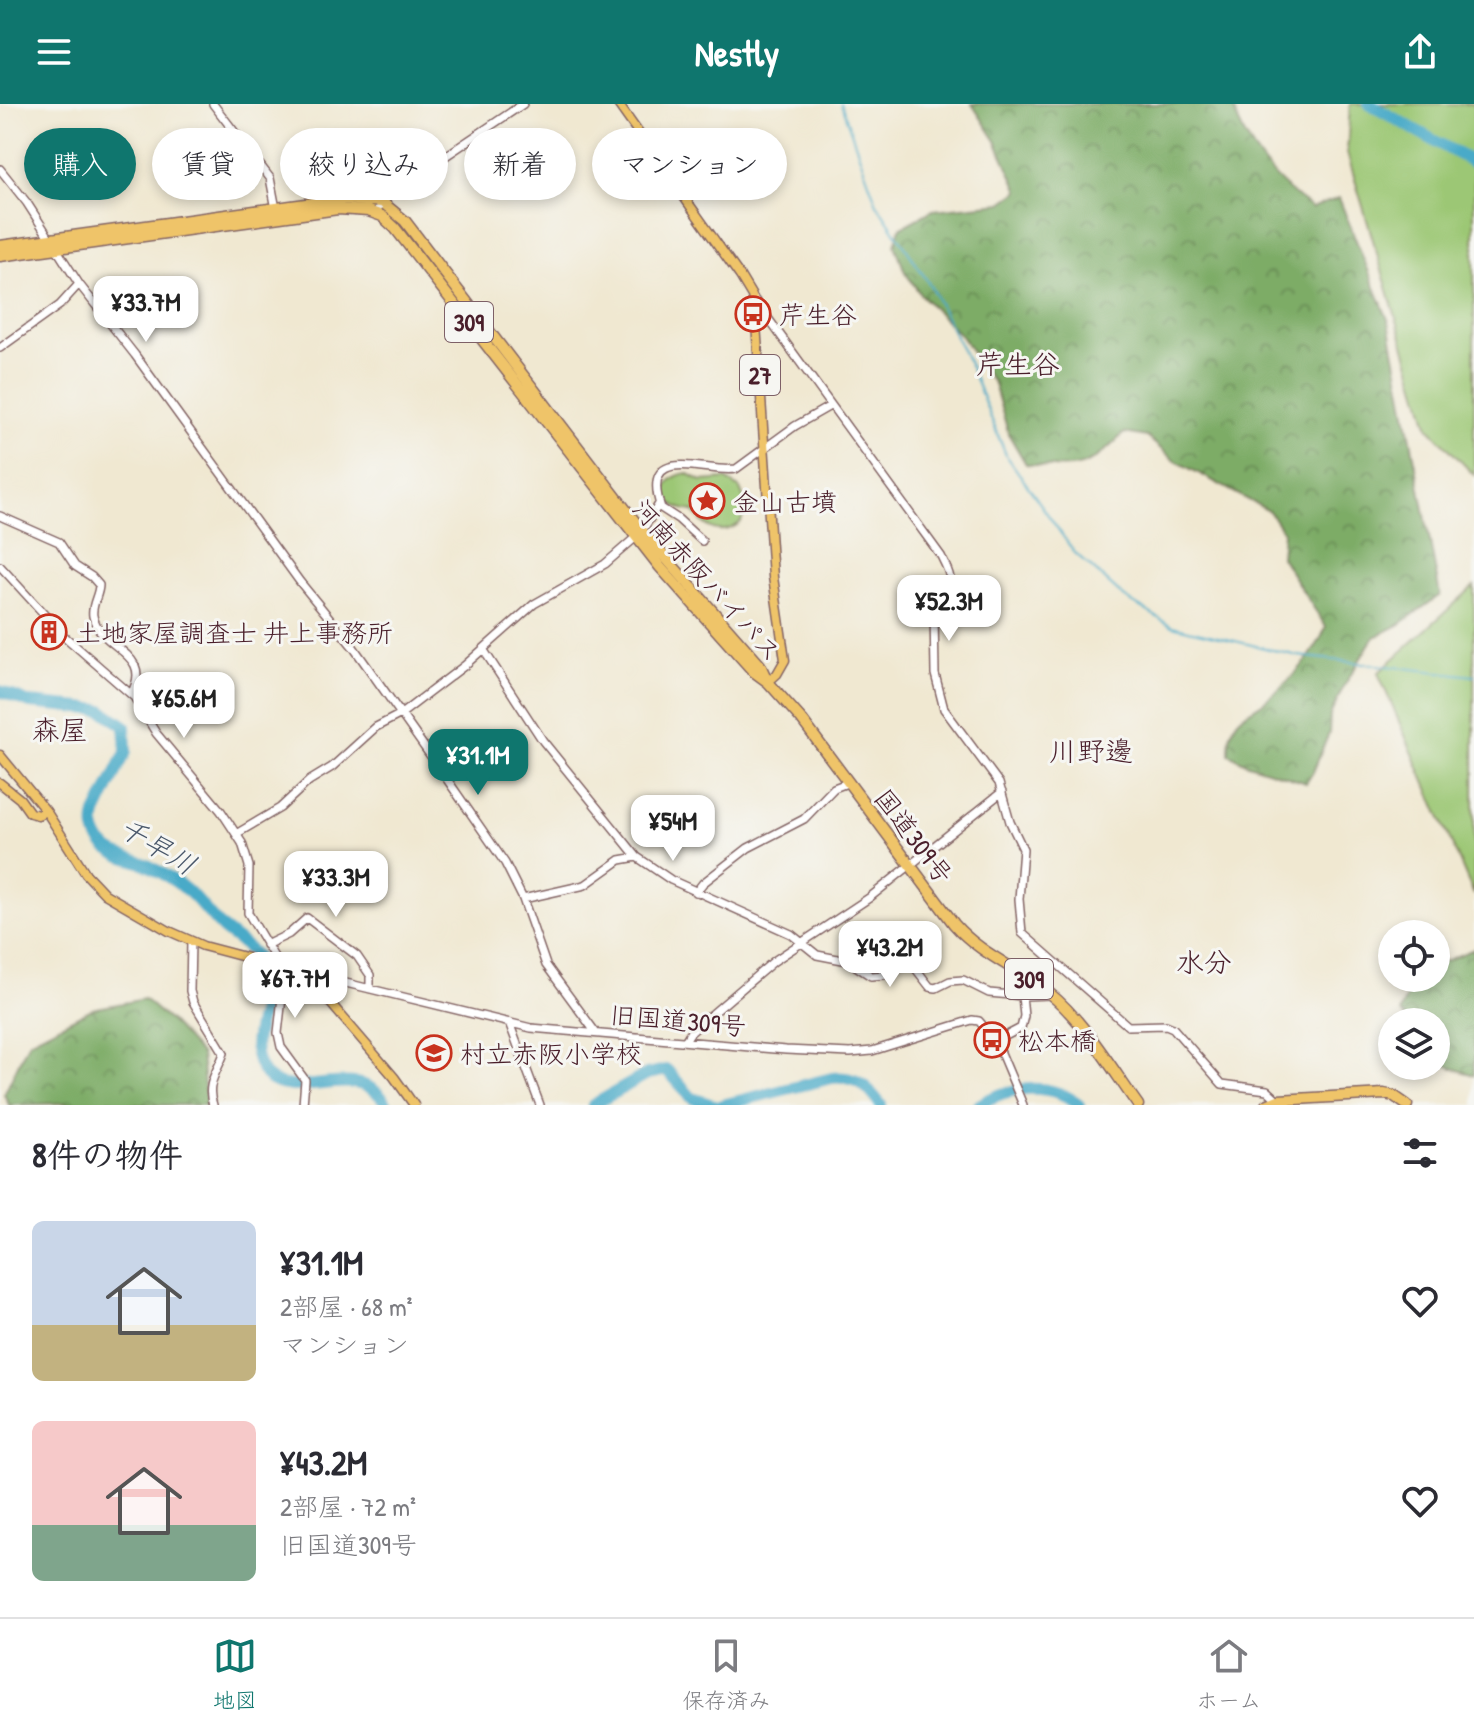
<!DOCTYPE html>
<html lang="ja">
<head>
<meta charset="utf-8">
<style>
	:root { --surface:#fff; --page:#f7f7f7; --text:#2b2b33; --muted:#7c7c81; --line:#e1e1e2; --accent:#0f766e }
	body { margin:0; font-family:"Patrick Hand","Klee One",sans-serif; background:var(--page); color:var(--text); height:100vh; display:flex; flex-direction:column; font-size:30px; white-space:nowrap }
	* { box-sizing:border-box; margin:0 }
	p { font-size:26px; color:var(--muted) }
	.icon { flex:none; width:44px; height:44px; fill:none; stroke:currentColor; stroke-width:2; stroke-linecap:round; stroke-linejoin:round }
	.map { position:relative; height:1001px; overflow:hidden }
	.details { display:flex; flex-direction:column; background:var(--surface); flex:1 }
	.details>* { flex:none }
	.top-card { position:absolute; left:24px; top:24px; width:800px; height:72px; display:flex; gap:16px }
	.buttons { position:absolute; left:1378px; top:816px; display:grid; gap:16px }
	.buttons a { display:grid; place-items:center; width:72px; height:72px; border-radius:50%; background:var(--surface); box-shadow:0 4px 12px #0003; font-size:40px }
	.price { position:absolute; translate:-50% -68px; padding:0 18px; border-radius:16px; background:#fff; color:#222; font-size:26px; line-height:52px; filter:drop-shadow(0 2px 4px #0008) }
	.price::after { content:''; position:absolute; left:50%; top:48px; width:24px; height:18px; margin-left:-12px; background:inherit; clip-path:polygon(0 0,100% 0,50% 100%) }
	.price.current { background:var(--accent); color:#fff }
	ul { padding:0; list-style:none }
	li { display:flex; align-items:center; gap:24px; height:200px; padding:0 32px }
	li span { display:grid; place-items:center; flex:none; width:224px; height:160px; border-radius:12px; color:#555 }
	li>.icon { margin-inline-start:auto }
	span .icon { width:96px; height:96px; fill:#fffc; stroke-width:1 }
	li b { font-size:34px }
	h2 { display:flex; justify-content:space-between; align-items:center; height:96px; padding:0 32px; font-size:34px }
	.pill { padding:0 28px; border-radius:36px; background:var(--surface); box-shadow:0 4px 12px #0003; font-size:28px; line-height:72px }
	.pill.current { background:var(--accent); color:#fff }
	header { display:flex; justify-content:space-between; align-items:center; height:104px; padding:0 32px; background:var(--accent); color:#fff; font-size:36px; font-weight:800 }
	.menu { display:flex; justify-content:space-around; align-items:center; height:112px; border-top:2px solid var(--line); background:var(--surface); font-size:22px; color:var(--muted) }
	.menu a { display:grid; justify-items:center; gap:4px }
	.menu .current { color:var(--accent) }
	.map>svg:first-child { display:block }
	.grass { fill:#9cc774; stroke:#737350; stroke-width:2 }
	.forest { fill:url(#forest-crowns); stroke:#646648; stroke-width:2 }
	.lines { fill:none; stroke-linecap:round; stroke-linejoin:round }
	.stream { stroke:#48aac8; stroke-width:2 }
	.river { stroke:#48aac8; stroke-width:12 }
	.minor-casing { stroke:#846565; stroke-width:10 }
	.major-casing { stroke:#846565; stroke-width:11 }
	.highway-casing { stroke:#846565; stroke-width:13 }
	.minor { stroke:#fff; stroke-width:7 }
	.major { stroke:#efc469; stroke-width:8 }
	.highway { stroke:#efc469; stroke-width:10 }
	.labels { text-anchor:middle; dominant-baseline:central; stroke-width:6; stroke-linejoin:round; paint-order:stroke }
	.shield { fill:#f6f6f2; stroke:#7e6067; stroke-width:2 }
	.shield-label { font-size:24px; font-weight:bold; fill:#4a1f2b }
	.poi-label { font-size:26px; fill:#4a1f2b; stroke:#f6f6f2; text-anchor:start }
	.street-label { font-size:26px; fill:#4a1f2b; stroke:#f6f6f2 }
	.neighbourhood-label { font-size:28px; fill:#4a1f2b; stroke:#f6f6f2 }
	.water-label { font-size:28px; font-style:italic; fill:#49576a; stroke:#f6f6f2 }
</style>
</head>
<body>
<header><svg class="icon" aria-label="menu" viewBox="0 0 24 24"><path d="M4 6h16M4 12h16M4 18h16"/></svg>Nestly<svg class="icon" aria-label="share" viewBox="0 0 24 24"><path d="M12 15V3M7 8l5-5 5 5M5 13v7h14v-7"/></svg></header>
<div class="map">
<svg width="1474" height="1001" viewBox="0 0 1474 1001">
	<defs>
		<pattern id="forest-crowns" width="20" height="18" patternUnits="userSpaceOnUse" patternTransform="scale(2)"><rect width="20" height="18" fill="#7dac66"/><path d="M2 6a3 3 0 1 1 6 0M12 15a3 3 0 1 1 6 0" fill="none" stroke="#688b54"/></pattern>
	</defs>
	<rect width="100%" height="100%" fill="#f6f6f2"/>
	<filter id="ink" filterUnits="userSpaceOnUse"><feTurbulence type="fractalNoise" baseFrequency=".0125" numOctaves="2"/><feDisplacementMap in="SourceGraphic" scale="16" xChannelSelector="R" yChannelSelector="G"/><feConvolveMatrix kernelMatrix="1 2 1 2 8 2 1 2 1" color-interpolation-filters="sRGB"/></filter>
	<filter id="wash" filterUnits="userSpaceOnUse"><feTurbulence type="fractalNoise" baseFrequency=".006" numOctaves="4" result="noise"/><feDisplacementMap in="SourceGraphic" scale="32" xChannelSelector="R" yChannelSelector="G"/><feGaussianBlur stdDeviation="1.8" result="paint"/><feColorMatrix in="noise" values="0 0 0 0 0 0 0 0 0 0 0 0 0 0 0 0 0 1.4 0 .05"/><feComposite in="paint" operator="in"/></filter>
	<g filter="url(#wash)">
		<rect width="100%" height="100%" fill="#f0e8d1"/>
		<!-- grass -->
		<path class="grass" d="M1350,0H1474V371L1429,324L1347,49Z
			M687,369L702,377L726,375L740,385L746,400L741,418C722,434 705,425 693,407C660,404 656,374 687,369Z
			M1474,482V791L1378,569Z"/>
		<!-- forest -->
		<path class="forest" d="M972,0H1232C1244,41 1277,81 1312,104L1339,94L1389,218L1440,491L1399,521L1373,534L1344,582L1330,611L1329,629L1313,668L1306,679L1248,660L1229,650C1229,637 1230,624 1240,614C1247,607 1258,603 1266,596C1291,576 1314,553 1326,523L1281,453L1283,428L1269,407L1174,356L1147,333L1124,329C1086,367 1078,367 1026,360L1009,331L994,280L961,232L921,191L905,168L895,141L900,124L933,106L1002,99L1019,87L996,37Z
			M1474,845V971C1433,958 1436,961 1436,918H1408L1400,908C1410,887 1409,874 1436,874V862L1440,859Z
			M144,895L171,918L201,951L206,1001H68L66,999L9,1001L4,990L29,937L92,905Z"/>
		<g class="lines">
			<!-- stream -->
			<path class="stream" d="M841,0L877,100L930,181L969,260L1006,351L1074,448L1125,494L1172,522L1298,552L1474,572"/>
			<!-- river -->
			<path class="river" d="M1369,0L1474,59
				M0,587L30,599L102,606L125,622L126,648L96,710C94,718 93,726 98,734C111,755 136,753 155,765C167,772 180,780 190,789C202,800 211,814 223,825C234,834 247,842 256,852C287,887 234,933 266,972C296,1001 360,953 387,1001
				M593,1001L647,970L667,966L692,994L713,1001
				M722,1001L832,974C857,971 867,982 881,1001
				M979,1001C1008,982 1051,977 1079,1001"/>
		</g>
	</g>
	<g filter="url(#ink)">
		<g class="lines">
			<defs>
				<path id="minor" d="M213,0L270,74L276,105
					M0,65L27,99L79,180L135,251L300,478L354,544L442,668L505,759L523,795L546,861L596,929
					M375,109L389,90L523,0
					M754,195L941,452C948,466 955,477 945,491C940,498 936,499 934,507L935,570L944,605L999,679L1010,718L1023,745L1019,795L1022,829L1128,922L1166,921L1173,924L1222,980L1267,986L1278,996
					M0,244L60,201L79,180
					M0,412L59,438L75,462L92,473L99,481C99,492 91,500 93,512C100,546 155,548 131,590
					M642,427L659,400
					M702,437L678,415L661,404C639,338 705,370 736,365L795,322L830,302
					M0,462L64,532L134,593L156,629L221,707L242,739L249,762L248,809L280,863L284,876L278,929L281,943L305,976L303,1001
					M483,545L543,637L637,753L671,776L791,830L817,851L848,857L871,872L884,871L895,857L903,853L909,856L930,883L936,884L950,877L963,876L989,889L1022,892
					M236,730L280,704L309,677L332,663L376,623L401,610L464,562L534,500L605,460L636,433
					M696,788L703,779L748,744L804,715L834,684L847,679
					M523,795L585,781L620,756L637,753
					M191,837L190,887L193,898L224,949C218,967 205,980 213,1001
					M266,841L289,830L307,814L357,852L370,871V885
					M313,871L531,924L786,946L850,949L872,947L972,916L979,917L996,937L1023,1001
					M510,921L540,1001
					M685,937L690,929L774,857L869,794L1002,688
					M996,937L1021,924L1024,912L1022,892L1050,891"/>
				<path id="major" d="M618,0L740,172L752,192L755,204L773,473L785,556L777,570L768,578
					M0,651L46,707L86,770L105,790L169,827L203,842L313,871L315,881L394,973L414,1001
					M0,679L20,695L30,709L38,711L46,707"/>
				<path id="highway" d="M0,142L342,95L382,98L405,117L642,427L760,561L766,574
					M0,152L338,105L368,107L382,112L395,124L660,463L753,567L768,578L802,616L954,820C981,851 1018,864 1049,889C1084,917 1112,965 1138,1001
					M1266,1001L1278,996L1384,990L1394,992L1407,1001"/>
			</defs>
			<!-- minor casing -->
			<use href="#minor" class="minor-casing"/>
			<!-- major casing -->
			<use href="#major" class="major-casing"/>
			<!-- highway casing -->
			<use href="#highway" class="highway-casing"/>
			<!-- minor -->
			<use href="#minor" class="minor"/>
			<!-- major -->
			<use href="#major" class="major"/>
			<!-- highway -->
			<use href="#highway" class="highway"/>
		</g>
	</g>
	<!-- icons -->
	<defs>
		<symbol id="bus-ring" viewBox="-11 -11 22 22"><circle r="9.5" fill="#f6f6f2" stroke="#c8321e" stroke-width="1.5"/><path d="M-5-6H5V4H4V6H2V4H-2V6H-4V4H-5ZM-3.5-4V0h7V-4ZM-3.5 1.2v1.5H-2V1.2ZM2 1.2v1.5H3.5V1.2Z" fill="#c8321e"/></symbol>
		<symbol id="sight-ring" viewBox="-11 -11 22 22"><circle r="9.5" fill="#f6f6f2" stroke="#c8321e" stroke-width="1.5"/><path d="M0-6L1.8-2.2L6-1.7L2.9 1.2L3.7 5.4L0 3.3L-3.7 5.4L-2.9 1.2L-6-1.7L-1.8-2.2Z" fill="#c8321e"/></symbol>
		<symbol id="building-ring" viewBox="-11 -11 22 22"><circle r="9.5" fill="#f6f6f2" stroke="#c8321e" stroke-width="1.5"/><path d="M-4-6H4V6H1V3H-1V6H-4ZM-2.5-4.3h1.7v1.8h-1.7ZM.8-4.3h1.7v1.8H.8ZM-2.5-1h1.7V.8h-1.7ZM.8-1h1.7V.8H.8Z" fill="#c8321e"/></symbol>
		<symbol id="school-ring" viewBox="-11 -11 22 22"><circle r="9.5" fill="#f6f6f2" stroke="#c8321e" stroke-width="1.5"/><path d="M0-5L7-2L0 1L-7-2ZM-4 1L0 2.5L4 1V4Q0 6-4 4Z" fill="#c8321e"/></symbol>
	</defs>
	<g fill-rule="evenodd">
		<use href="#bus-ring" x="733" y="190" width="40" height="40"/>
		<use href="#sight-ring" x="687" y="377" width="40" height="40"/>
		<use href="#building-ring" x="29" y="508" width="40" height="40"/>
		<use href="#bus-ring" x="972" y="916" width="40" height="40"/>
		<use href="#school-ring" x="414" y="929" width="40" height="40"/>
	</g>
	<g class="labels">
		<!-- shield labels -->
		<g class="shield">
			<rect x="445" y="198" width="48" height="40" rx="6"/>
			<rect x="740" y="251" width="40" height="40" rx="6"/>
			<rect x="1005" y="855" width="48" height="40" rx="6"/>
		</g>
		<g class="shield-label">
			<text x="469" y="218">309</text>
			<text x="760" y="271">27</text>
			<text x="1029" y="875">309</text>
		</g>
		<!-- poi labels -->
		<g class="poi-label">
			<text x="779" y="210">芹生谷</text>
			<text x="733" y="397">金山古墳</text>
			<text x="75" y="528">土地家屋調査士 井上事務所</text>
			<text x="1018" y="936">松本橋</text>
			<text x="460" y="949">村立赤阪小学校</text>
		</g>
		<!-- street labels -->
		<g class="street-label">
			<text transform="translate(707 476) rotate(48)">河南赤阪バイパス</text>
			<text transform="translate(914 732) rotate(53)">国道309号</text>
			<text transform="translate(678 916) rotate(5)">旧国道309号</text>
		</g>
		<!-- neighbourhood labels -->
		<g class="neighbourhood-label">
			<text x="1018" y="260">芹生谷</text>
			<text x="60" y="626">森屋</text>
			<text x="1091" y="647">川野邊</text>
			<text x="1204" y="858">水分</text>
		</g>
		<!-- water labels -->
		<g class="water-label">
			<text transform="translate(158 742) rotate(31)">千早川</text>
		</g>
	</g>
</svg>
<div class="buttons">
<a><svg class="icon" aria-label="locate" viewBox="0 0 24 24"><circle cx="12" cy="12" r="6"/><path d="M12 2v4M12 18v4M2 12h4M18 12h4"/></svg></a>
<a><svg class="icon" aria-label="layers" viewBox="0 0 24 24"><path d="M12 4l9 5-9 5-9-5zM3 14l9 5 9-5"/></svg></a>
</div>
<b class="price" style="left:146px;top:240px">¥33.7M</b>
<b class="price" style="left:949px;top:539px">¥52.3M</b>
<b class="price" style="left:184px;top:636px">¥65.6M</b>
<b class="price current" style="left:478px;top:693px">¥31.1M</b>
<b class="price" style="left:673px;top:759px">¥54M</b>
<b class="price" style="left:336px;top:815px">¥33.3M</b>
<b class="price" style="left:890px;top:885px">¥43.2M</b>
<b class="price" style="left:295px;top:916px">¥67.7M</b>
<div class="top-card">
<a class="pill current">購入</a>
<a class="pill">賃貸</a>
<a class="pill">絞り込み</a>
<a class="pill">新着</a>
<a class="pill">マンション</a>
</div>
</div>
<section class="details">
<h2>8件の物件<svg class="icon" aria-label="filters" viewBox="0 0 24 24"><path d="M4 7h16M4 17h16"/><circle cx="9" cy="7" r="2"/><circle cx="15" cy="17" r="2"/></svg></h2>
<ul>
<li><span style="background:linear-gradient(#c9d6e8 65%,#c2b280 0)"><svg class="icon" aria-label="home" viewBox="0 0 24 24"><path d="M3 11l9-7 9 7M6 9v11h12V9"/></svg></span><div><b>¥31.1M</b><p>2部屋 · 68 m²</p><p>マンション</p></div><svg class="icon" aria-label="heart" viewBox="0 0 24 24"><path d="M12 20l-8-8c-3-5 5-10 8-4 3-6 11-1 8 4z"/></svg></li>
<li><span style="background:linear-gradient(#f6c9c9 65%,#7fa58c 0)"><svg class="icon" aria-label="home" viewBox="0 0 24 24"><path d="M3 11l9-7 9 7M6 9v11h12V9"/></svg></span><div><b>¥43.2M</b><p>2部屋 · 72 m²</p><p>旧国道309号</p></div><svg class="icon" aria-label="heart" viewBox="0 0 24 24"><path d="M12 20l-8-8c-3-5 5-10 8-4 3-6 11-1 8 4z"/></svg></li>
</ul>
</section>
<nav class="menu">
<a class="current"><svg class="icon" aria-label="map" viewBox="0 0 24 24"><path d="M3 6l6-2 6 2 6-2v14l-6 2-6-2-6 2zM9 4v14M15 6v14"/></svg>地図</a>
<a><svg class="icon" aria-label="saved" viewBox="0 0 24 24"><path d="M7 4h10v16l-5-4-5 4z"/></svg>保存済み</a>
<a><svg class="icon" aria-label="home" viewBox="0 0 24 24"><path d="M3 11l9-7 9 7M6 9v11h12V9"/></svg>ホーム</a>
</nav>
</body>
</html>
